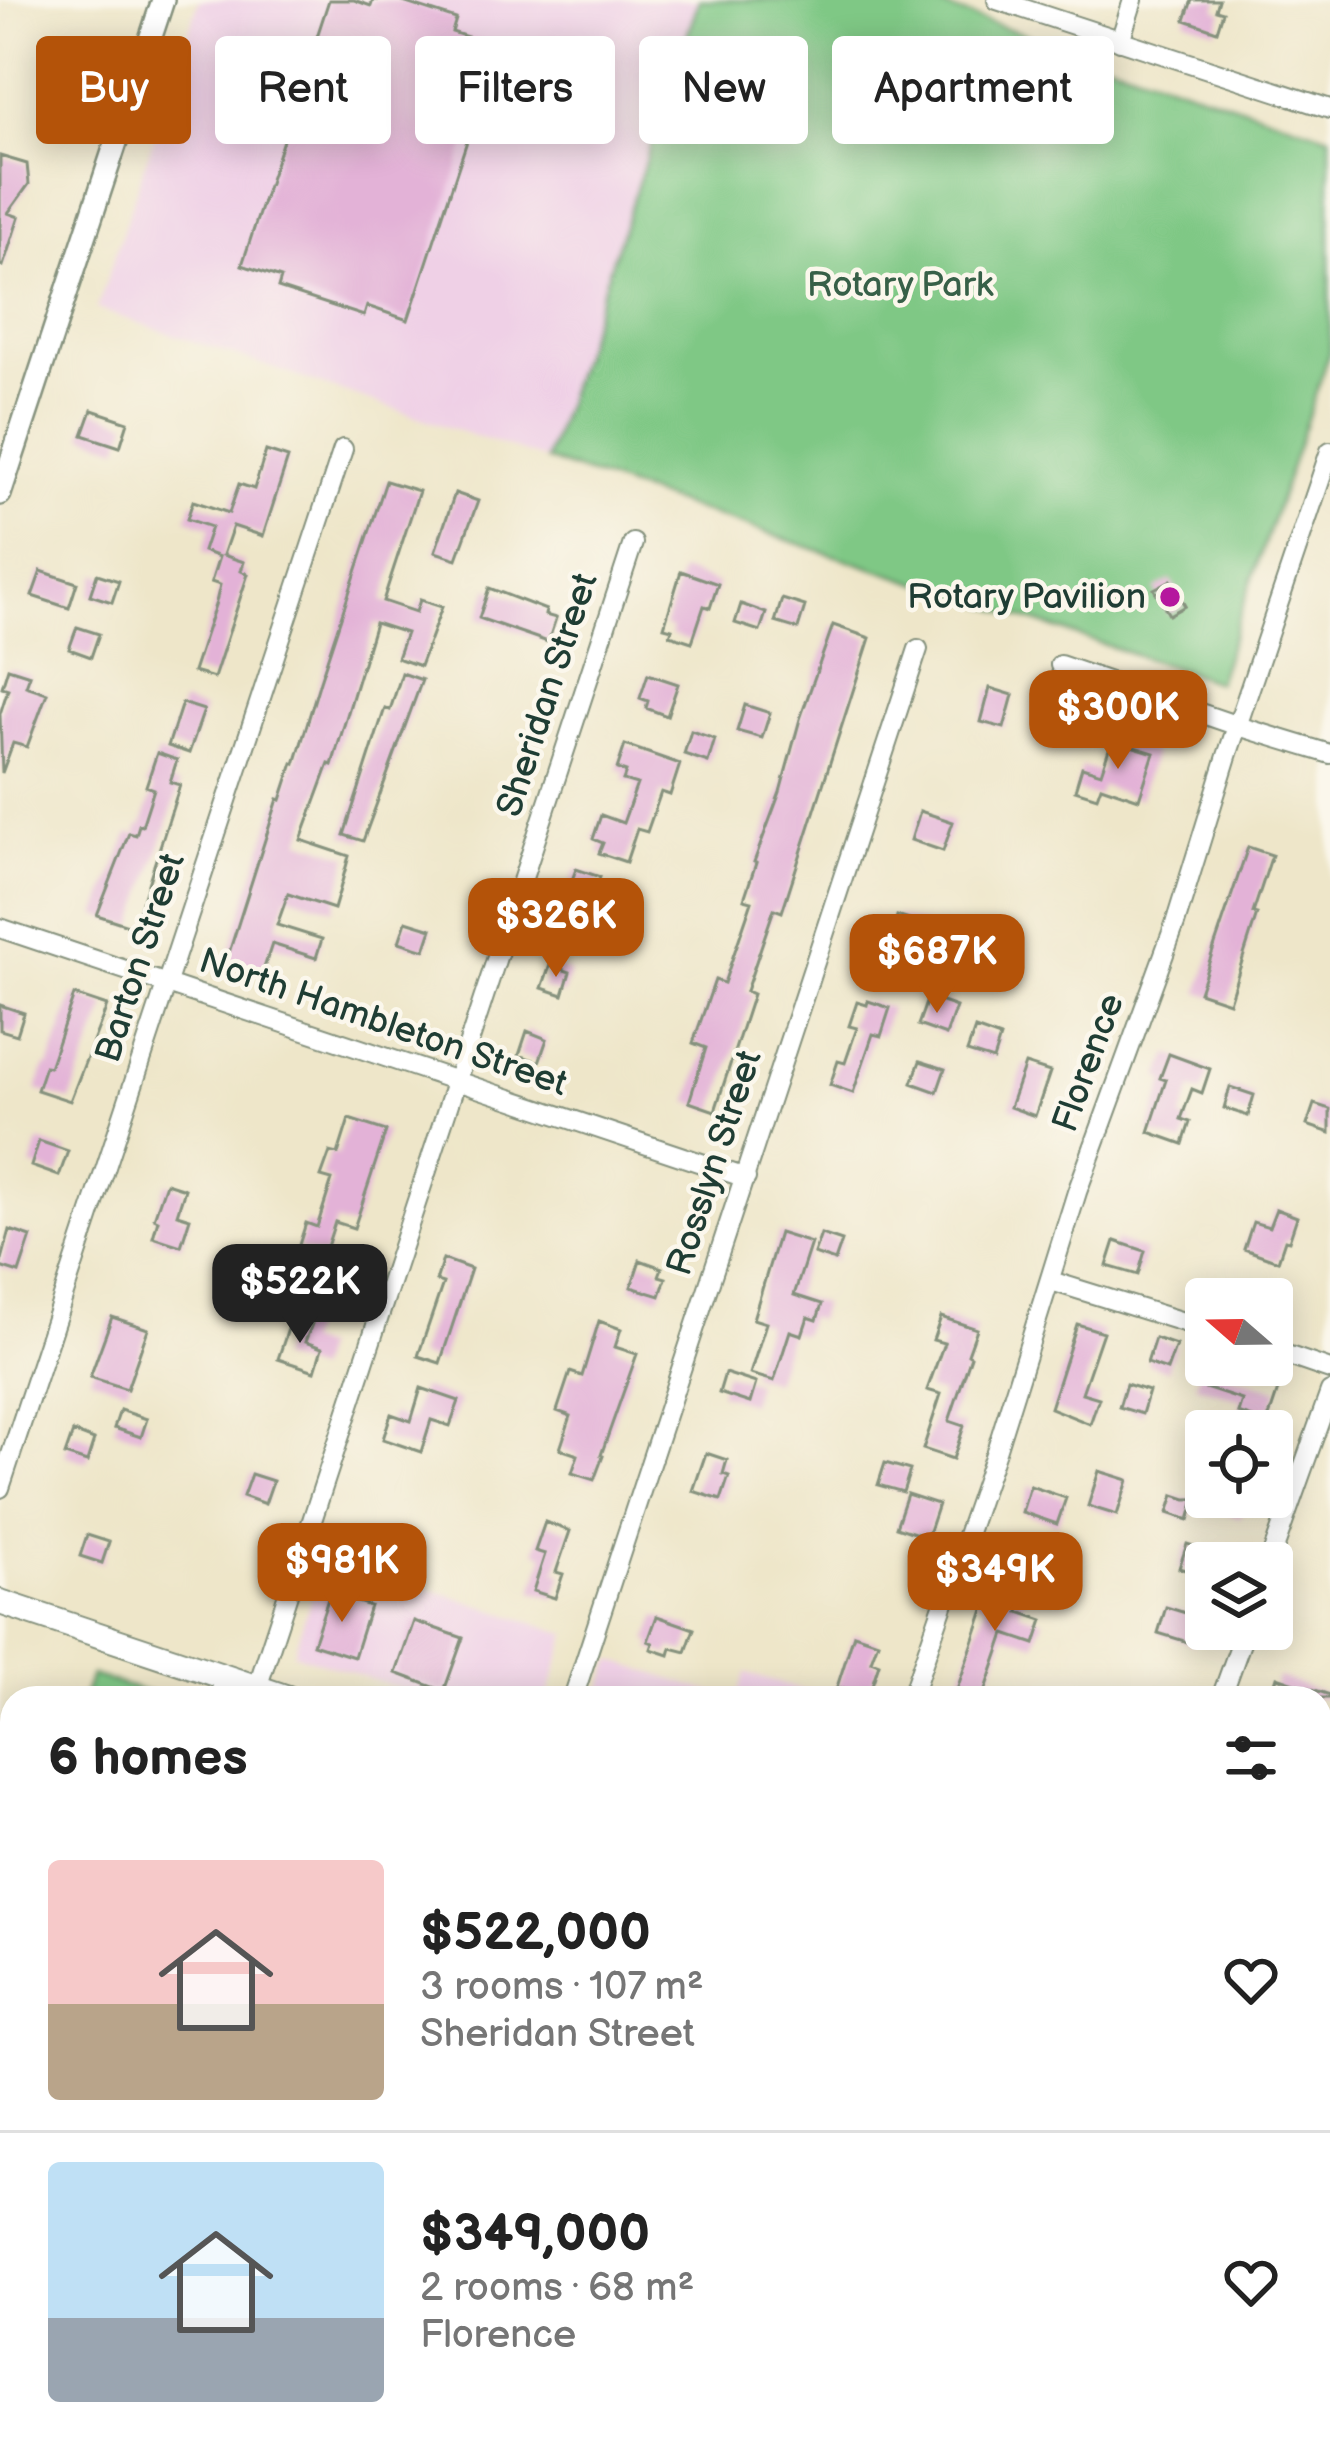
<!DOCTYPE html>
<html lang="en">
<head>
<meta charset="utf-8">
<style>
	:root { --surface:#fff; --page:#f6f6f6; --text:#222; --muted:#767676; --line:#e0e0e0; --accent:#b45309 }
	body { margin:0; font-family:"Balsamiq Sans",sans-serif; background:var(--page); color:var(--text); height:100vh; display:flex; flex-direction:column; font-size:45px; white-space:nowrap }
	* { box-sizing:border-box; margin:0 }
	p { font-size:39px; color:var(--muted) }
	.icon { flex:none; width:66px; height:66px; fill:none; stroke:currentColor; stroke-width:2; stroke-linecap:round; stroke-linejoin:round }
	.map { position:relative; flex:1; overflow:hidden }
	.drawer { position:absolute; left:0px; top:1686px; width:1332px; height:768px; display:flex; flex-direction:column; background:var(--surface); border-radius:36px 36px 0 0; box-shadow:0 6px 30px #0003 }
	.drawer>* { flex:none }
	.banner { position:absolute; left:36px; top:36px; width:1260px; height:108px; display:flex; gap:24px }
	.needle { width:78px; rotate:290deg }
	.tools { position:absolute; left:1185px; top:1278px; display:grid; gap:24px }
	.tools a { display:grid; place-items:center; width:108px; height:108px; border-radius:12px; background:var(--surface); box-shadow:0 6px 30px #0003; font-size:60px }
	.price { position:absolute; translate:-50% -102px; padding:0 27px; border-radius:24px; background:var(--accent); color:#fff; font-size:39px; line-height:78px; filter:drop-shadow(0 3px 6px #0008) }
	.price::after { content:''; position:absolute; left:50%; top:72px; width:36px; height:27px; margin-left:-18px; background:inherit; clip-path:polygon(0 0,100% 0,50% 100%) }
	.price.active { background:#222; color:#fff }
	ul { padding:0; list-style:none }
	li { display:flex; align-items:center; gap:36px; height:300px; padding:0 48px }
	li+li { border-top:3px solid var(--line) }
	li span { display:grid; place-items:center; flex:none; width:336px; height:240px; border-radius:12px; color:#555 }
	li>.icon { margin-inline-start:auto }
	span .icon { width:144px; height:144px; fill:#fffc; stroke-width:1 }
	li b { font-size:51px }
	h2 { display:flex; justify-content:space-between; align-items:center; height:144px; padding:0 48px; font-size:51px }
	.pill { padding:0 42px; border-radius:12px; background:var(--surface); box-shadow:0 6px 30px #0003; font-size:42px; line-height:108px }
	.pill.active { background:var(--accent); color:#fff }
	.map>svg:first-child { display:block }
	.built { fill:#efd0e6 }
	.green { fill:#7fc885; stroke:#4f825c; stroke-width:3 }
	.forest { fill:#67ac72; stroke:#437453; stroke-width:3 }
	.building { fill:#e3b2d7 }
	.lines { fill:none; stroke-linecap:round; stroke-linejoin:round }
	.minor-casing { stroke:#86927e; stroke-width:22 }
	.tertiary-casing { stroke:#86927e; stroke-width:26 }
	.secondary-casing { stroke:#86927e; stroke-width:28 }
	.minor { stroke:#fff; stroke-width:18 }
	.tertiary { stroke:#fff; stroke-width:21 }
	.secondary { stroke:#fff; stroke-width:24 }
	.poi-dot { fill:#b5179e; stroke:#fbf7ec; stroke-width:4.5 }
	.labels { text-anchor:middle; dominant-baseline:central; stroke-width:9; stroke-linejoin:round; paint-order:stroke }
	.park-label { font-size:36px; fill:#376048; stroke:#fbf7ec }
	.poi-label { font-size:36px; fill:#1f3d34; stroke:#fbf7ec; text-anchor:end }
	.street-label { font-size:36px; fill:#1f3d34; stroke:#fbf7ec }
</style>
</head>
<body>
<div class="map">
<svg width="1330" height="2454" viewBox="0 0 1330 2454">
	<rect width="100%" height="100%" fill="#fbf7ec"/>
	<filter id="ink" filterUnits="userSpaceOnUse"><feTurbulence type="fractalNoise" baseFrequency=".00833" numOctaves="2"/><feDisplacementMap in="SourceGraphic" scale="24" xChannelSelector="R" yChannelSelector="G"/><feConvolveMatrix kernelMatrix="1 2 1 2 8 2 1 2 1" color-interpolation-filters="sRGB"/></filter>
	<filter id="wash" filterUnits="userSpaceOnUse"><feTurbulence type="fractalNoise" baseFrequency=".004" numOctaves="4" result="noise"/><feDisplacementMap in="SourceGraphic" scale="48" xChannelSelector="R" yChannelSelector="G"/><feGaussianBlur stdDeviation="2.7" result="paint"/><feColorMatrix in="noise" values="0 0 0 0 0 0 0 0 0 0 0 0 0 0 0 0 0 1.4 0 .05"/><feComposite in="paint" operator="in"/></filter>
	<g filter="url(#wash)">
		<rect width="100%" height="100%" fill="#eee6c9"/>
		<!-- built -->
		<path class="built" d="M199,0H699L546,460L97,309Z
			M325,1555L568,1634L547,1698H428L293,1653Z
			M612,1660L729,1698H599Z
			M746,1673L826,1698H736Z
			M1330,1842V2007L1320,2004V1862H1323Z
			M1320,2087L1330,2090V2205L1320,2202Z"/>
		<!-- green -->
		<path class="green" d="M699,0H922L1330,136V352L1217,682L546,460Z
			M91,1675L164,1698H83Z"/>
		<!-- forest -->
		<path class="forest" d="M0,1882L12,1884V2008L0,2041Z
			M0,2077L6,2103L12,2105V2346L0,2380Z"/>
		<g id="blocks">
			<!-- building -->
			<path class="building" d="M329,0H354L371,6L373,0H397L456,19L452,32L498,47L408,320L367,306L364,316L278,288L281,278L242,265Z
				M1192,0H1219L1216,10L1223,12L1217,31L1185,20Z
				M0,156L27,164L29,184L8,213L19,217L3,266L0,265Z
				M92,410L128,422L120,447L83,435Z
				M266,451L288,458L263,536L233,526L223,555L244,562L241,571L248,574L214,678L193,672L216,602L220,585L211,582L219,557L203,551L211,527L187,519L193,501L229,513L239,484L254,489Z
				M386,481L419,491L383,601L416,612L420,600L442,607L420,666L397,658L406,633L375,623L332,765L329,764L301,840L349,856L340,889L334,909L288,894L277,925L322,939L316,958L272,944L262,974L226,962L278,799L281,800L293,763L295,764L320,681Z
				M455,493L478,501L457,559L435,552Z
				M41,571L77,583L69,608L32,596Z
				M681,571L718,584L710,608L704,606L692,642L670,635L672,629L664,627Z
				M97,574L119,581L112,602L90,595Z
				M1171,580L1185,606L1169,615L1154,589Z
				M489,588L546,610L545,615L556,618L548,642L479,618Z
				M782,599L805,606L798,629L775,622Z
				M741,604L766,613L760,631L735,623Z
				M833,625L870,638L782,912L774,909L746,991L753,994L715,1111L689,1102L706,1048L693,1043L715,980L724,983L752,901L744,899L756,863L754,862L780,792L800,719Z
				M77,627L99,634L91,657L69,649Z
				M8,668L30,675L26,686L47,693L27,747L13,743L2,773L0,714L8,689L2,687Z
				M402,673L422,680L363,841L344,835L385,708L390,710Z
				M648,674L678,684L667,716L646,708L648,701L640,698Z
				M990,688L1013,695L1004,728L981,722Z
				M182,703L204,710L189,753L168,746Z
				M745,705L770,713L762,738L737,731Z
				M691,731L715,739L708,762L684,754Z
				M1111,743L1127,748L1128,745L1154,753L1139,799L1101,786L1097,797L1075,790L1082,767L1101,773Z
				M625,745L680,764L670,795L661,792L647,832L637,829L626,862L599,853L603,843L593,839L601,815L623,823L637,784L623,780L626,772L617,769Z
				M157,753L177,760L170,782L180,785L134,927L97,915L129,833L136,835L139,825L142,826L154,789L146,786Z
				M920,811L953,822L943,851L911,840Z
				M1248,847L1272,855L1253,913L1257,914L1229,1002L1199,992Z
				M576,869L600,877L595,892L599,893L591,918L569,911L575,894L568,892Z
				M897,916L925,925L906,975L861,961L869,936L889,943Z
				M406,921L432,929L425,950L399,942Z
				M550,965L570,972L563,995L542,988Z
				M74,995L107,1006L70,1101L37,1090L45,1066L49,1067Z
				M928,997L956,1007L946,1035L918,1025Z
				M868,1001L890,1008L881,1036L873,1034L853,1093L830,1085L838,1061L845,1063L857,1028L849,1026L857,1002L867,1005Z
				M0,1005L24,1013L17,1035L0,1030Z
				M975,1029L1000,1038L993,1060L967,1052Z
				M527,1031L547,1039L539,1062L519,1055Z
				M1169,1054L1210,1069L1202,1093L1192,1089L1181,1119L1190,1122L1183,1144L1149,1132L1166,1080L1160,1078Z
				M920,1061L945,1069L937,1092L912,1083Z
				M1025,1064L1050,1072L1035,1116L1010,1107Z
				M1230,1087L1254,1095L1248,1116L1224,1108Z
				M1314,1104L1330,1109V1133L1307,1125Z
				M349,1119L386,1131L354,1228L335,1222L324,1256L298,1248L306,1223L317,1227L332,1180L321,1177L330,1152L338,1154Z
				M39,1141L68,1151L59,1176L31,1166Z
				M166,1183L185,1189L177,1214L190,1218L181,1246L153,1237L158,1220L154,1218Z
				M1276,1209L1297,1217L1289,1241L1285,1240L1278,1261L1244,1249L1253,1222L1269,1227Z
				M10,1230L31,1237L19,1273L0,1267Z
				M779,1233L811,1243L794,1295L822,1304L817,1320L808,1317L802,1335L790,1331L774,1381L750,1374L766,1323L753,1319Z
				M821,1234L842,1241L835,1261L814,1254Z
				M1115,1241L1145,1251L1138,1275L1107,1266Z
				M443,1259L471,1269L440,1363L418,1356L443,1283L436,1281Z
				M640,1260L662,1268L659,1276L666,1278L660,1296L631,1287Z
				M313,1286L335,1293L328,1315L306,1308Z
				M112,1317L148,1329L127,1389L90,1377Z
				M292,1317L312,1324L305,1342L322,1348L315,1371L278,1359Z
				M941,1317L977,1329L968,1354L971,1356L949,1421L964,1426L953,1459L923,1449L941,1394L927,1390L944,1343L933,1340Z
				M599,1321L621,1329L615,1347L637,1354L601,1455L603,1456L594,1480L572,1473L578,1455L560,1449L571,1416L557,1411L570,1372L582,1376Z
				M1077,1324L1103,1332L1082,1393L1099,1398L1090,1424L1050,1408Z
				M1155,1338L1176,1345L1167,1370L1147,1363Z
				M1201,1367L1278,1390L1267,1423L1238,1413L1242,1400L1196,1385Z
				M725,1373L756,1383L750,1403L719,1393Z
				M1126,1384L1149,1391L1142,1414L1119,1407Z
				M421,1388L459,1401L450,1426L431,1420L421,1452L383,1439L391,1414L411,1421Z
				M120,1410L147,1419L141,1437L114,1428Z
				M73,1432L94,1440L87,1462L65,1455Z
				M706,1453L727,1460L723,1474L729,1476L721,1500L693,1491Z
				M885,1463L910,1470L903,1492L878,1485Z
				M1099,1471L1128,1480L1117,1515L1088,1506Z
				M251,1474L273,1481L265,1504L243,1496Z
				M1030,1486L1066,1498L1057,1524L1022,1512Z
				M907,1494L938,1504L927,1537L896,1527Z
				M1174,1495L1186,1499L1247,1497L1240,1518L1194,1503L1189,1520L1168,1513Z
				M545,1522L570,1531L556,1572L563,1574L555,1598L533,1591L545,1554L535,1551Z
				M87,1535L109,1542L102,1563L80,1556Z
				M1187,1544L1206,1550V1577L1179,1568Z
				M986,1576L1027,1590L1019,1612L1043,1620L1035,1644L1005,1634L983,1698H954L986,1604L977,1601Z
				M330,1593L370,1606L354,1657L313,1644Z
				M1166,1607L1202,1618L1194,1644L1158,1633Z
				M657,1616L694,1629L686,1652L671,1648L669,1655L651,1649L653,1643L648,1641Z
				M414,1621L463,1638L444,1691L396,1673Z
				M854,1634L878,1642L871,1661L879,1664L868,1697L837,1687Z
				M1277,1677L1330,1695L1329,1698H1270Z"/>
		</g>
	</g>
	<g filter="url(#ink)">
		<use href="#blocks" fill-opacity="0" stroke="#86927e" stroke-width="3"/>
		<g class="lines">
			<defs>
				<path id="minor" d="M997,0L1330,109
					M1120,41L1133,0
					M1060,665L1238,726L1330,754
					M0,928L746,1178
					M1051,1281L1206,1329
					M1272,1350L1330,1370
					M0,1488L343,449
					M1269,1563L1330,1392
					M257,1688L633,543
					M218,1698L226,1677
					M573,1698L918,649
					M911,1698L997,1448L1077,1192L1175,924L1227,756L1330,451
					M1221,1698L1246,1629
					M1320,2368L1330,2337
					M558,2442L594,2454
					M652,2454L656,2442
					M1292,2454L1296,2442"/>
				<path id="tertiary" d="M0,494L163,0"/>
				<path id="secondary" d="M0,1602L288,1698
					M1320,2048L1330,2052"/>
			</defs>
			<!-- minor casing -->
			<use href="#minor" class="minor-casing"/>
			<!-- tertiary casing -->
			<use href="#tertiary" class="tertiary-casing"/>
			<!-- secondary casing -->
			<use href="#secondary" class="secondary-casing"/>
			<!-- minor -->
			<use href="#minor" class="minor"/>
			<!-- tertiary -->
			<use href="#tertiary" class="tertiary"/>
			<!-- secondary -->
			<use href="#secondary" class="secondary"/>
		</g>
	</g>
	<!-- markers -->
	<circle class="poi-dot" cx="1170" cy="597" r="12"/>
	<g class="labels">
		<!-- park labels -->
		<g class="park-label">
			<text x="900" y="285">Rotary Park</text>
		</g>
		<!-- poi labels -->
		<g class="poi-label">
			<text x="1146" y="597">Rotary Pavilion</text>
		</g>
		<!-- street labels -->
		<g class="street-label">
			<text transform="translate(548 695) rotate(-72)">Sheridan Street</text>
			<text transform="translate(141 958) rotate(-72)">Barton Street</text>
			<text transform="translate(383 1023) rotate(19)">North Hambleton Street</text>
			<text transform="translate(1089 1063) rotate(-70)">Florence</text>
			<text transform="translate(715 1163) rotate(-72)">Rosslyn Street</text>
		</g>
	</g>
</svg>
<div class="tools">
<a><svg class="needle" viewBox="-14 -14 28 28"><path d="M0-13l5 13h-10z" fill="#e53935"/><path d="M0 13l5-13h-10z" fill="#767676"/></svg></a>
<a><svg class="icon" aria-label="locate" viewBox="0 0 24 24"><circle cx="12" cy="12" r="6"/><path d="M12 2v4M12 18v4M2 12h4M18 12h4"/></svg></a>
<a><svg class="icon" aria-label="layers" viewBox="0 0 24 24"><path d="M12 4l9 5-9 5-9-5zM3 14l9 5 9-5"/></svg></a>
</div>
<b class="price" style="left:1118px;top:772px">$300K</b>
<b class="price" style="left:556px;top:980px">$326K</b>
<b class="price" style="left:937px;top:1016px">$687K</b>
<b class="price active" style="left:300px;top:1346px">$522K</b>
<b class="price" style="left:342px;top:1625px">$981K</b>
<b class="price" style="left:995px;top:1634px">$349K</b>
<div class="banner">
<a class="pill active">Buy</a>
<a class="pill">Rent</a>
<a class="pill">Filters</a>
<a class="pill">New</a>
<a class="pill">Apartment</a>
</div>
<section class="drawer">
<h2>6 homes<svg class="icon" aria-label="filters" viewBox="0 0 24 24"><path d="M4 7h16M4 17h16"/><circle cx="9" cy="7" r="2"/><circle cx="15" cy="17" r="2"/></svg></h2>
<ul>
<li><span style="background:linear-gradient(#f6c9c9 60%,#b9a48a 0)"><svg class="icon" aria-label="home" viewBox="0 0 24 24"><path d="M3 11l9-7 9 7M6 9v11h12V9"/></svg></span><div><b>$522,000</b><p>3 rooms · 107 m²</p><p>Sheridan Street</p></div><svg class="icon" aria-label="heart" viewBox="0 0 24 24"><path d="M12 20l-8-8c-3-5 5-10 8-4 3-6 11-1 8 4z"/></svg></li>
<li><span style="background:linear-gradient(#bfe0f5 65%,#9aa5b1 0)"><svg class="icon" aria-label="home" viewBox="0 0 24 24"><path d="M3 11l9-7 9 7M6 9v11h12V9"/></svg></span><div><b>$349,000</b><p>2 rooms · 68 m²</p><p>Florence</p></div><svg class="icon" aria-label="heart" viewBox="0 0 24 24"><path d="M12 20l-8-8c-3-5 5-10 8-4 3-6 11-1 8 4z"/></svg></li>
</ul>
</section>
</div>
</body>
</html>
